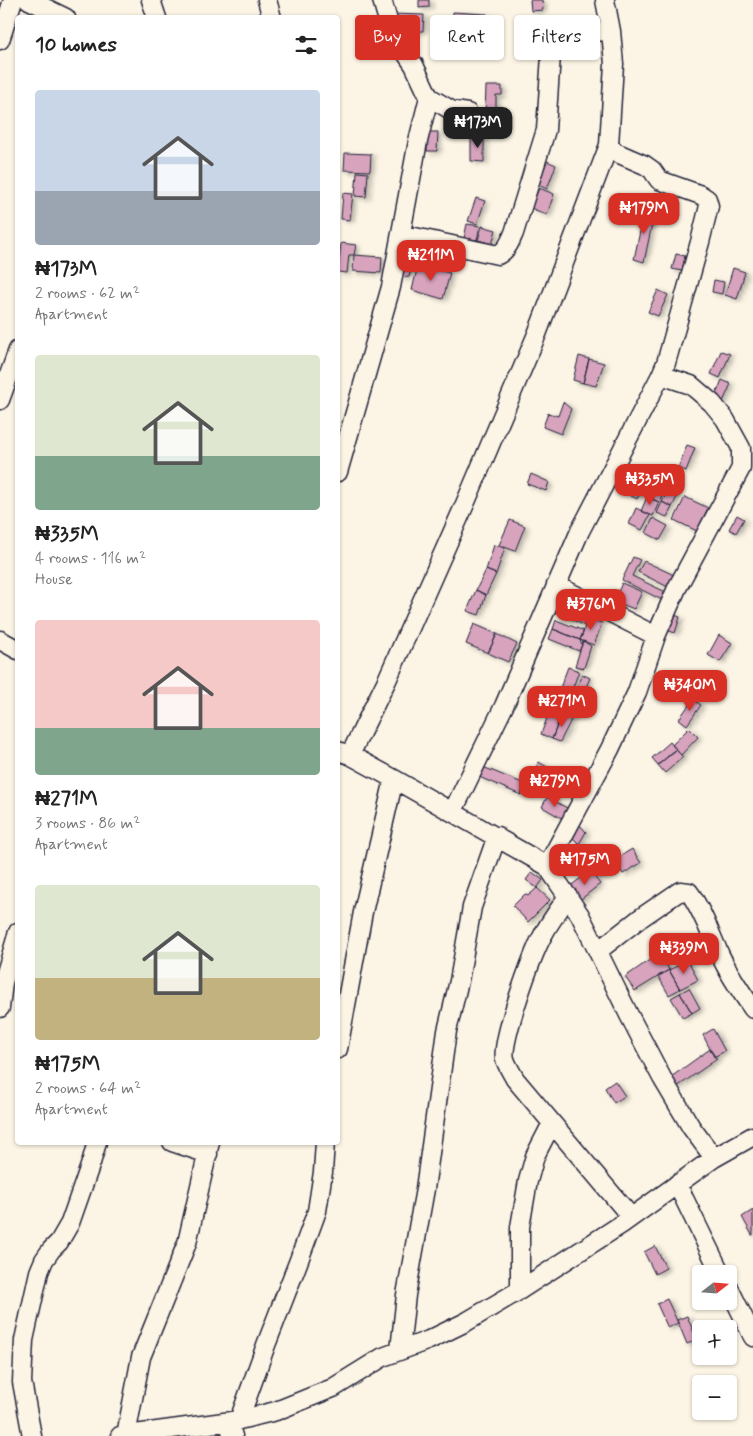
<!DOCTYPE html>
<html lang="en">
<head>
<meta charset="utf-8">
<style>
	:root { --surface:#fff; --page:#f6f6f6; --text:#222; --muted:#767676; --accent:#d93025 }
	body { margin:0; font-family:Mynerve,sans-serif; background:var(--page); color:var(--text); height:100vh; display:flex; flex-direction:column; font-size:19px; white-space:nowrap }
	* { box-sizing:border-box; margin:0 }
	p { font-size:16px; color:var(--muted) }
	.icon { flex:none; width:28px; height:28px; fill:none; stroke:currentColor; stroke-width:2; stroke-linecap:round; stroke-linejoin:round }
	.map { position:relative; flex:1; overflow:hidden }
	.panel { position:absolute; left:15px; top:15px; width:325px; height:1130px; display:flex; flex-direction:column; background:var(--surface); border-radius:5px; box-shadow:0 1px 4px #0004 }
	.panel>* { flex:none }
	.hud { position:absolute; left:355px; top:15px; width:322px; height:45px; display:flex; gap:10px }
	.needle { width:32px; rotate:73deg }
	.fabs { position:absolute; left:692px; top:1265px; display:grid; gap:10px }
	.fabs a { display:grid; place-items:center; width:45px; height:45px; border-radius:5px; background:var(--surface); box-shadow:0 1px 4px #0004; font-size:25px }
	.price { position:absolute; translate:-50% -42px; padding:0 11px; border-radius:10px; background:var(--accent); color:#fff; font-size:16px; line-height:32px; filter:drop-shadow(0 1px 2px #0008) }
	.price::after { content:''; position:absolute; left:50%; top:30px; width:15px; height:11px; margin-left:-8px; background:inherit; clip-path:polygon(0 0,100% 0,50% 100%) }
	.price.current { background:#222; color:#fff }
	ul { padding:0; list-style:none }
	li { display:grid; align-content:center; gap:10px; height:265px; padding:0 20px }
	li span { display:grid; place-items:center; height:155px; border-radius:5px; color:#555 }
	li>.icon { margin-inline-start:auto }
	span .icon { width:90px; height:90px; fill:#fffc; stroke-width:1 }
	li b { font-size:21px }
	h2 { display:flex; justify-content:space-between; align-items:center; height:60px; padding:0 20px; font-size:21px }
	.tag { padding:0 18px; border-radius:5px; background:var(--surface); box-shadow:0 1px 4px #0004; font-size:18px; line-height:45px }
	.tag.current { background:var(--accent); color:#fff }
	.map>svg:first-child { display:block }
	.building { fill:#d7a3bd; stroke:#22223b; filter:url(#shadow) }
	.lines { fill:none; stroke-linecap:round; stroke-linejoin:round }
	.minor-casing { stroke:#22223b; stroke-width:21 }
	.minor { stroke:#fcf5e5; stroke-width:18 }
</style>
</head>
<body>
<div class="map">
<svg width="753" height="1436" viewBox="0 0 753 1436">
	<defs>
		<filter id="shadow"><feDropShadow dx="3.5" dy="2" stdDeviation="2.5" flood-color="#0004"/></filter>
	</defs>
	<rect width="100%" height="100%" fill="#fcf5e5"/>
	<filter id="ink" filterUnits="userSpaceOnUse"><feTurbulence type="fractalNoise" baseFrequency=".02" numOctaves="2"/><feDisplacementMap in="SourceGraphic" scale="10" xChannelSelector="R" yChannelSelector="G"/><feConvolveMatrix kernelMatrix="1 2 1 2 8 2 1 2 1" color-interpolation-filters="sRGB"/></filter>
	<g filter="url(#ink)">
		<!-- building -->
		<path class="building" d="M419,0H429V7L419,8Z
			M530,0H542L543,10L531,11Z
			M453,12L487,14L486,32L452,31Z
			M391,14L424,15L423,31H391Z
			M486,86H502V95H496V114L485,113Z
			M428,132H438L437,151H427Z
			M471,136H484V162L471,161Z
			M345,153L371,154L370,171L344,170Z
			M547,161L556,165L547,189L538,185Z
			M357,172L368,173L366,197L355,196Z
			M539,188L554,194L547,215L531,208Z
			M343,193L353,194L350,220L341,219Z
			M476,198L485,201L477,224L468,221Z
			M645,208L655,210L644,262L634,259Z
			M467,224L480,226L477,240L464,238Z
			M482,226L496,230L492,244L478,240Z
			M341,243L356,245L354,255H349L347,273L338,272Z
			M676,254L685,256L682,271L672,269Z
			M354,255L382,257L381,273L353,271Z
			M405,257L414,259L409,277L400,278Z
			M418,265L450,273L443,299L412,290Z
			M733,268L745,272L737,299L725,295Z
			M714,280L724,282L722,294L712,292Z
			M658,290L668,295L658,316L648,312Z
			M721,351L730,354L720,378L711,374Z
			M579,356L589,359L583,383L573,380Z
			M589,359L604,363L596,386L583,383Z
			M722,380L731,384L722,404L713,401Z
			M563,402L571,409L561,434L543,427L548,413L558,416Z
			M687,445L695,448L686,471L678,468Z
			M627,464L649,476L637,499L614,487Z
			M531,474L549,482L546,491L527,484Z
			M654,480L666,486L659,502L647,497Z
			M668,490L678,495L672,507L662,502Z
			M647,497L659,502L653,516L641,511Z
			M685,497L708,508L697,531L674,520Z
			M662,502L672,507L667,517L657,513Z
			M636,508L650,515L642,530L629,524Z
			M737,515L744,519L736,533L729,529Z
			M653,518L668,526L660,540L646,533Z
			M510,520L525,526L515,551L499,545Z
			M494,545L505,548L496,574L486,570Z
			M633,557L640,560L632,576L668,593L664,601L622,580Z
			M644,561L674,575L668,587L638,572Z
			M486,570L496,574L486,595L476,590Z
			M622,583L642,592L634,609L614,601Z
			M476,590L486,595L479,615L467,611Z
			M559,601L590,615L585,626L555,611Z
			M669,613L680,617L675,633L664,629Z
			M588,618L602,623L594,645L580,640Z
			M556,620L584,631L580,640L553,629Z
			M474,624L497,634L488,653L466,644Z
			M553,629L580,640L582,645L579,651L549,639Z
			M497,634L517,644L508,662L488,653Z
			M719,635L732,643L720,662L708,655Z
			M583,641L591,646L584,668L575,666Z
			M568,667L579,671L571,693L560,688Z
			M582,674L590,678L583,694L575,692Z
			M560,691L569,695L562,713L553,710Z
			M575,692L585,696L575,718L565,714Z
			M693,699L701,705L687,725L679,719Z
			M550,710L561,715L552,739L541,734Z
			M561,715L572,718L560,742L552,739Z
			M689,728L698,737L681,755L672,745Z
			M670,742L676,749L658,765L652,758Z
			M676,750L683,757L665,773L658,765Z
			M539,762L547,767L534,790L525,784Z
			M483,767L525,784L521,795L479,777Z
			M547,797L569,809L563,819L542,807Z
			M580,825L586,832L579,844L572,837Z
			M632,849L641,863L623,874L614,860Z
			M609,858L616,867L601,878L594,869Z
			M590,871L600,884L580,900L569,887Z
			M532,872L543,880L537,888L526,880Z
			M537,888L550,900L528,922L513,906L525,894L528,896Z
			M661,952L669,970L635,991L625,977Z
			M688,960L698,980L680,989L669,970Z
			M669,970L680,989L669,995L658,976Z
			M689,988L700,1008L692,1013L680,993Z
			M680,993L692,1013L683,1018L671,998Z
			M713,1029L725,1051L714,1057L703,1035Z
			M710,1049L717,1059L677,1087L671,1077Z
			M615,1081L625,1096L614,1103L605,1088Z
			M753,1210V1235H752L742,1217Z
			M655,1246L666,1268L655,1274L644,1252Z
			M667,1299L678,1323L668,1328L657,1304Z
			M687,1316L697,1340L687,1344L677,1320Z"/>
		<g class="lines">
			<defs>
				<path id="minor" d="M29,0L66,18
					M151,0L157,18
					M267,0L272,18
					M0,40L13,0
					M429,97L451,110L468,113
					M401,234L498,255C507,250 510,242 514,233L546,130L551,55L556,37L565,33L611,31
					M0,400L18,350
					M338,472L391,287L418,141L429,97L414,65L391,31L382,0
					M556,585L656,636
					M0,640L18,650
					M338,751L350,755L394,779L547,866L580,915L629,1015L662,1078L691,1127L714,1158
					M350,755L387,680L465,504L537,334L609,145
					M453,811L504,706L580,531L661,375L666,363L700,242L709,206L707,199L701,195L659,180L652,170L645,165L615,152L609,145L614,64L611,31L605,0
					M547,866L610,749L637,692L656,636L677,588L741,468V448L725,419L712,403L691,385L661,375
					M568,896C560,909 550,921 543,935C533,953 500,1042 505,1059C507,1066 512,1073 515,1079L631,1217
					M598,951L639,919L680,891L689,892C703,911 710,934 720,955C729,974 741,992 753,1009
					M0,1008L3,983L18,932
					M338,1049L363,912L394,779
					M172,1142L208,1154
					M677,1184L721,1274
					M729,1288L753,1337
					M520,1290V1227L528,1181L535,1156L552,1123
					M400,1350L406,1295L425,1189L447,1031L459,981L472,907L497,836
					M239,1420L266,1345L299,1260L317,1211L323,1172L325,1142
					M228,1422L233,1436
					M126,1435L141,1357L187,1243L210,1142
					M32,1436L22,1382L24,1340L39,1272L44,1260L51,1250L59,1242L70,1223L91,1163L97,1142
					M120,1436L239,1420L276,1411L333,1388L383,1357L429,1340L466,1322L520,1290L622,1224L714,1158L753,1136"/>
			</defs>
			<!-- minor casing -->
			<use href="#minor" class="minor-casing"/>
			<!-- minor -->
			<use href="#minor" class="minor"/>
		</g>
	</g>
</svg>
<div class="fabs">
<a><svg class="needle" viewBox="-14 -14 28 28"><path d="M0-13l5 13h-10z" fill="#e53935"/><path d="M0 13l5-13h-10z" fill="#767676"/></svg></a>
<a>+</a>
<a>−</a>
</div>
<b class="price current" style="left:478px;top:149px">₦173M</b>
<b class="price" style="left:644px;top:235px">₦179M</b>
<b class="price" style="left:431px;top:282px">₦211M</b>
<b class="price" style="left:650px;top:506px">₦335M</b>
<b class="price" style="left:591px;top:631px">₦376M</b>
<b class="price" style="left:690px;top:712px">₦340M</b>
<b class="price" style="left:562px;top:728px">₦271M</b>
<b class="price" style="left:555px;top:808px">₦279M</b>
<b class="price" style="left:585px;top:886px">₦175M</b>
<b class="price" style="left:684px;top:975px">₦339M</b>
<div class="hud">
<a class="tag current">Buy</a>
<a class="tag">Rent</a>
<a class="tag">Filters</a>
</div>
<section class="panel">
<h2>10 homes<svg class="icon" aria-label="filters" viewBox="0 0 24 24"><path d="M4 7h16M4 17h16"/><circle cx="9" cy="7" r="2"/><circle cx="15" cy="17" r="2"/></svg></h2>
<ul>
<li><span style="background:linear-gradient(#c9d6e8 65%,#9aa5b1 0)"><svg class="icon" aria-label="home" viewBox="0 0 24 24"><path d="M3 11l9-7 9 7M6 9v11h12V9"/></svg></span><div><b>₦173M</b><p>2 rooms · 62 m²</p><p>Apartment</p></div></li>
<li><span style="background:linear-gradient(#dfe7d0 65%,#7fa58c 0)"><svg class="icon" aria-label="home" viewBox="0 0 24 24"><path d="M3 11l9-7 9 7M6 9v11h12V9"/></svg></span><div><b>₦335M</b><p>4 rooms · 116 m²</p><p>House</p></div></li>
<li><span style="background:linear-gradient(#f6c9c9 70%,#7fa58c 0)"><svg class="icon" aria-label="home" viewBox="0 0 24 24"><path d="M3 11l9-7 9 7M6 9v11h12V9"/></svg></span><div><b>₦271M</b><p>3 rooms · 86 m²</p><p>Apartment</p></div></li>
<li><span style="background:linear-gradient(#dfe7d0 60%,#c2b280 0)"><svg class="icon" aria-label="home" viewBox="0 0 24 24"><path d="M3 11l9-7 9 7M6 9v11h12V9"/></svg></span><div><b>₦175M</b><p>2 rooms · 64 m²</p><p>Apartment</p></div></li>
</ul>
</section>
</div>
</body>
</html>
